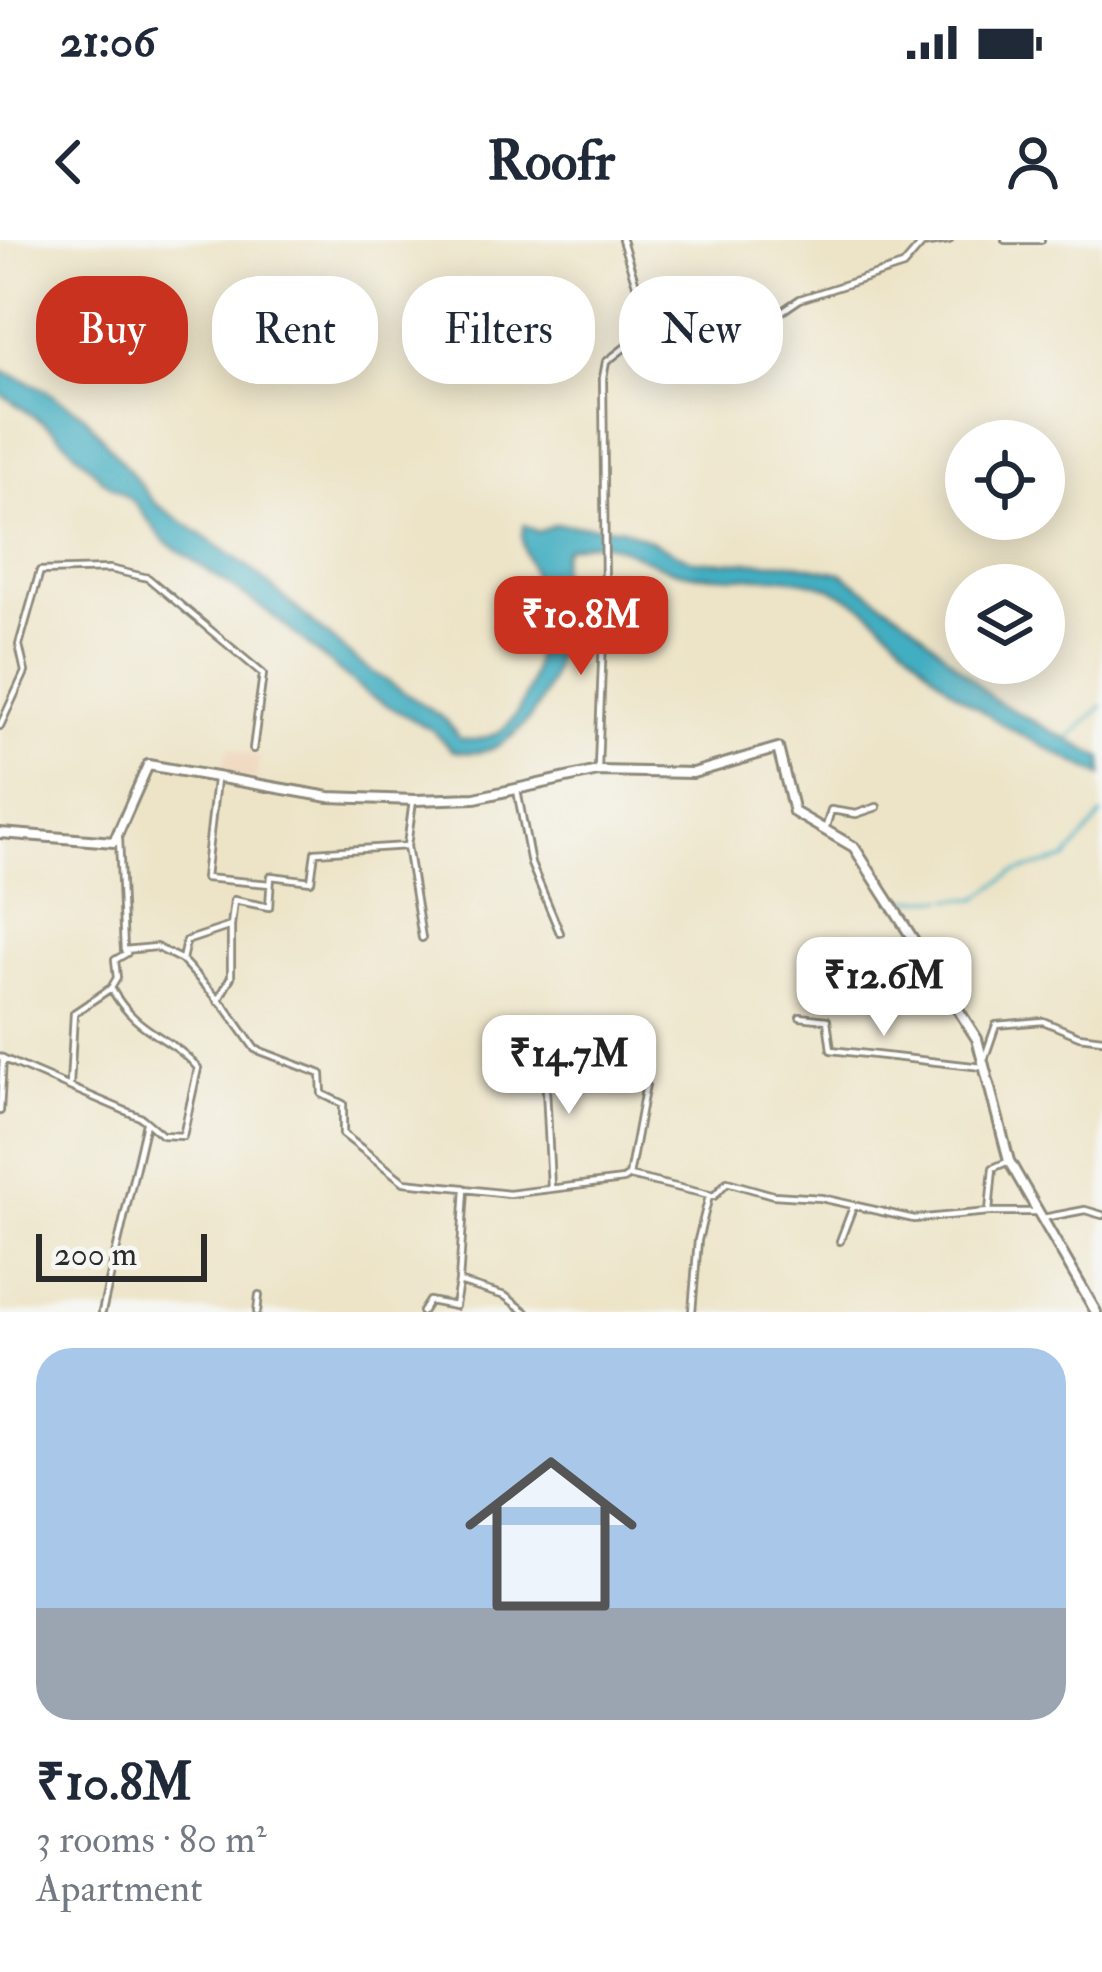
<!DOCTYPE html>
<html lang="en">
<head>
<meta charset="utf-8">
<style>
	:root { --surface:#fff; --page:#f2f2f3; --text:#1f2937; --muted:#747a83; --line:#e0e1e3; --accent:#c8321e }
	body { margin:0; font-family:"IM FELL Double Pica",serif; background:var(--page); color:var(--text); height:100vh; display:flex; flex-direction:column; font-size:45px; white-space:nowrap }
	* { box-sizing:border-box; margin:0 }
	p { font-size:39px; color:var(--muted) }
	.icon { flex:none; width:66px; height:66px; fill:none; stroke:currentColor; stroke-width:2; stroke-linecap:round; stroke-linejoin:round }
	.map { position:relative; height:1072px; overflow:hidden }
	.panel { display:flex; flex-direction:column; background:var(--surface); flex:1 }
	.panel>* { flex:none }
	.guide { position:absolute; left:36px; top:36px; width:1032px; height:108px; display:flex; gap:24px }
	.fabs { position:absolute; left:945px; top:180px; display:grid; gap:24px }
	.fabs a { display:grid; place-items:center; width:120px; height:120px; border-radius:50%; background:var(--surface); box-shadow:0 6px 30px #0003; font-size:60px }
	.scale { position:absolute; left:36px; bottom:30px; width:171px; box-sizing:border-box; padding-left:12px; border:6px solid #2b2b2b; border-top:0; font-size:33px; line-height:42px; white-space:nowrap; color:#2b2b2b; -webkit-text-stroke:9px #f6f6f2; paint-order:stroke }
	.price { position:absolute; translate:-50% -102px; padding:0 27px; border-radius:24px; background:#fff; color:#222; font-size:39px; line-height:78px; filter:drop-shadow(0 3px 6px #0008) }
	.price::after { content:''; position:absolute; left:50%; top:72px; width:36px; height:27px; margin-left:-18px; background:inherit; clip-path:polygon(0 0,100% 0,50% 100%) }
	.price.selected { background:var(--accent); color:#fff }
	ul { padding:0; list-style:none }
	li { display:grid; align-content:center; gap:24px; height:636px; padding:0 36px }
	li+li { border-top:3px solid var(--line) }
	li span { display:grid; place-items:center; height:372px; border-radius:36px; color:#555 }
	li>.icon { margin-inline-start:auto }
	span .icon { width:216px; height:216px; fill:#fffc; stroke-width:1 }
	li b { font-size:51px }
	.tag { padding:0 42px; border-radius:48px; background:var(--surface); box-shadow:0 6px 30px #0003; font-size:42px; line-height:108px }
	.tag.selected { background:var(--accent); color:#fff }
	.status { display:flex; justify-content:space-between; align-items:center; height:84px; padding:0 60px; background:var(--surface); direction:ltr }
	.status svg { height:33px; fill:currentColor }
	header { display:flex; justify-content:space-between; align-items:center; height:156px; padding:0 36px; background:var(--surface); font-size:54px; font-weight:700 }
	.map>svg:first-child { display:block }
	.built { fill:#f0d6bc }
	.water { fill:#42aec1; stroke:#366c76; stroke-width:3 }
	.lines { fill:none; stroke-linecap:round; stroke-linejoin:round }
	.stream { stroke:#42aec1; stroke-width:3 }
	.street-casing { stroke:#8c8879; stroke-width:10 }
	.secondary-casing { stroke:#8c8879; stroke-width:14 }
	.street { stroke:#fff; stroke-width:4.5 }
	.secondary { stroke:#fff; stroke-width:8 }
</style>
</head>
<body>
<div class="status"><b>21:06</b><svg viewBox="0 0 49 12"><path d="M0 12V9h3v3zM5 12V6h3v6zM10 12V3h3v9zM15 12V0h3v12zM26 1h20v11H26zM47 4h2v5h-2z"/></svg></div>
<header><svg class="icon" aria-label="back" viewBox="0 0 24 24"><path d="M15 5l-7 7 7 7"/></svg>Roofr<svg class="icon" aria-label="person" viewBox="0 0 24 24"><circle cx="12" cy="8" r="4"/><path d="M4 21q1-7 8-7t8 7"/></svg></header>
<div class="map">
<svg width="1102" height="1072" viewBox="0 0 1102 1072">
	<rect width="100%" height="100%" fill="#f6f6f2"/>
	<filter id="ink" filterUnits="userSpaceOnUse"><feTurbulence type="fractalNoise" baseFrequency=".00833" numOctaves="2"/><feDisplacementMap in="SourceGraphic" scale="24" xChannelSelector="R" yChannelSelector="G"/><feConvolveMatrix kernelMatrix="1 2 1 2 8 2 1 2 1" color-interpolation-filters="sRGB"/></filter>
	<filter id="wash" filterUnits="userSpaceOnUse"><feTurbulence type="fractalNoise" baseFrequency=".004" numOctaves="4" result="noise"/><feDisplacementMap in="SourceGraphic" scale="48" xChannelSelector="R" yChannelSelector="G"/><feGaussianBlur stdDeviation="2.7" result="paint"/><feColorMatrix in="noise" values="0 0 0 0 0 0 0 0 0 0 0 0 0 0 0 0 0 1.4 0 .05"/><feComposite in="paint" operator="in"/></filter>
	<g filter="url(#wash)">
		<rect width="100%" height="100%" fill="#ede4c7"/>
		<!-- built -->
		<path class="built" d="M229,507L260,518L256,541L222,533Z"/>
		<!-- water -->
		<path class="water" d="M0,130L40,147L84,175L155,263L247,326L361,424L446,480L460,499C536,510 543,397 536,347C533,327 517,304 524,285L538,292L556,284L622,288L694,321L792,323L841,333L910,381L994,460L1102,518V536C1051,510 987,481 944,443C906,409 881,370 832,349C783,329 729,343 678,331C635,321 614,291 566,308C555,328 563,342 562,364C560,412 552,462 514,494C494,511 480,516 453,511L432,490L367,454L267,371L163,300L135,263L102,239L54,190L0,153Z"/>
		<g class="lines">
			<!-- stream -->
			<path class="stream" d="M1069,498L1102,466
				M950,659H977L1013,633L1066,619L1102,575
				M893,660L945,659"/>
		</g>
	</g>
	<g filter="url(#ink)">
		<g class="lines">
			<defs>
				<path id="street" d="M622,0L646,76L690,95L737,87L775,76L800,59L903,26L922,4L949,0
					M1005,0H1041
					M0,486L25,432L19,405L40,331L110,329L148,338L263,434L253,509
					M598,528L605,346L603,138L606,122L655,84
					M216,540L205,638L270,644
					M517,550L531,624L560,693
					M825,590L831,570L856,574L877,567
					M119,598L124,710L156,707L182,720L186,701L231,686L234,660L269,667L271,636L311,641L315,612L407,606L413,560
					M407,606L422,698
					M182,720L226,768L255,809L321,834L322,854L343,864V894L404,942L464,948
					M218,761L231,737V687
					M800,777L827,780L831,810L982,827
					M544,809L551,947
					M0,817L142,878L162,895L183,896L198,828C170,795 137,795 111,748L117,738L115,720L127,713
					M985,817L996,785L1043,781L1079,796L1102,799
					M70,845L74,773L111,748
					M0,871L3,818
					M629,936L714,956L727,942L773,955L821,958L914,979L989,972L993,928L1009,921
					M989,972H1037
					M1043,978L1085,970L1102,975
					M840,1001L853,967
					M102,1072L146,883
					M257,1072L259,1055
					M422,1072L429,1061L455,1066L459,1042
					M526,1072L505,1056L459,1042L465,949L509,954L623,940L629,936L646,844
					M692,1072L698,1000L709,956"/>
				<path id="secondary" d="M0,593L114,602L148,525L329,557L415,560L475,558L598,531L693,533L778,508L794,572L854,607L977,799L1009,921L1096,1072"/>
			</defs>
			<!-- street casing -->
			<use href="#street" class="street-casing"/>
			<!-- secondary casing -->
			<use href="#secondary" class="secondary-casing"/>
			<!-- street -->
			<use href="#street" class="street"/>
			<!-- secondary -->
			<use href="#secondary" class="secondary"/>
		</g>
	</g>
</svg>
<div class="fabs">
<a><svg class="icon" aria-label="locate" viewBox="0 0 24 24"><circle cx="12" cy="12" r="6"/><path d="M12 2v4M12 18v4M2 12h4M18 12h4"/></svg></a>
<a><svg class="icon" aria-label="layers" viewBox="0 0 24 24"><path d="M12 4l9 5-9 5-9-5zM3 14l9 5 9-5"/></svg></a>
</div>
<div class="scale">200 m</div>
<b class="price selected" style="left:581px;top:438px">₹10.8M</b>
<b class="price" style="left:884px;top:799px">₹12.6M</b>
<b class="price" style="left:569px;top:877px">₹14.7M</b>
<div class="guide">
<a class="tag selected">Buy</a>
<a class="tag">Rent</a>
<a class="tag">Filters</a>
<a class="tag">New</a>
</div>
</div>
<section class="panel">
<ul>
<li><span style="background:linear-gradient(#a9c7e8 70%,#9aa5b1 0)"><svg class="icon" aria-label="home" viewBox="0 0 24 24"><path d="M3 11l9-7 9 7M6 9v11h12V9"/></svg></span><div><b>₹10.8M</b><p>3 rooms · 80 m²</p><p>Apartment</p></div></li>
</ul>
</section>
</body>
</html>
